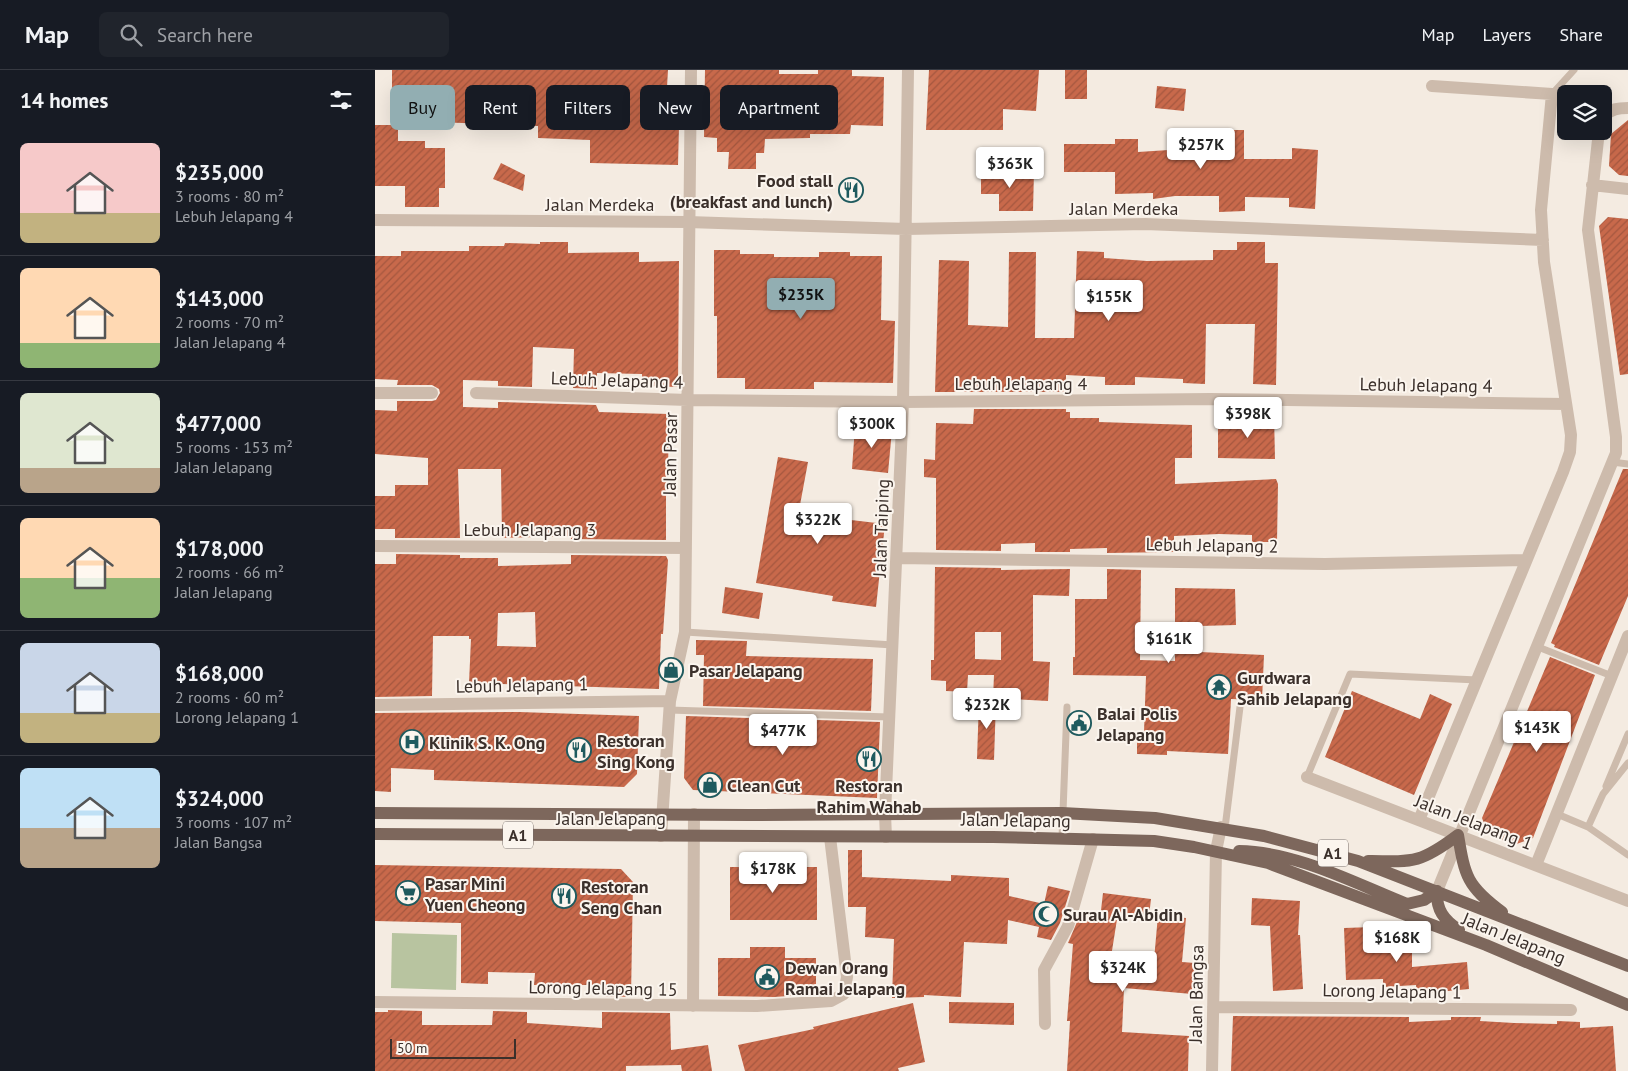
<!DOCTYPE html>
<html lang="en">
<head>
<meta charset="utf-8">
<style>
	:root { --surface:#171b24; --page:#20242c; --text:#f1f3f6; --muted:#9ea1a6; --line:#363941; --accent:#92aeb2 }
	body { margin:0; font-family:"PT Sans",sans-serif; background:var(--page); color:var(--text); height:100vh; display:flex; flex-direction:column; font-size:19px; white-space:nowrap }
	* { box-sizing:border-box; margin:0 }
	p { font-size:16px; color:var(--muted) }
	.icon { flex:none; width:28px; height:28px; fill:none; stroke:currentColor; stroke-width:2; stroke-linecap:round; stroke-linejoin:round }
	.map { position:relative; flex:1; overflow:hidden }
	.sheet { display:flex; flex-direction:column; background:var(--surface); width:375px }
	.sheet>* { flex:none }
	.hud { position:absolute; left:15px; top:15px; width:475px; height:45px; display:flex; gap:10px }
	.buttons { position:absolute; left:1182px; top:15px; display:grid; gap:10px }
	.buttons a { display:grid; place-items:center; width:55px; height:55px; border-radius:8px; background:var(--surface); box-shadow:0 5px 20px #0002; font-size:25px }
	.scale { position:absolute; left:15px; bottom:12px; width:126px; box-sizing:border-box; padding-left:5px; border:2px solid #3b302b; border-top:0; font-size:14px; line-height:18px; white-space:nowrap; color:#3b302b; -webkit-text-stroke:4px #fbf5ee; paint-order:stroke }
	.price { position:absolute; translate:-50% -42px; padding:0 11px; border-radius:5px; background:#fff; color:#222; font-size:16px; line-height:32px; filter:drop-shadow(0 1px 2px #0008) }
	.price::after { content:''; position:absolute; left:50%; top:30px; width:15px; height:11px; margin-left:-8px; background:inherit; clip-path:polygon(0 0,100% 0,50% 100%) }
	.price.current { background:var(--accent); color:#111 }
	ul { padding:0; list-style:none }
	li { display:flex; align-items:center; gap:15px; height:125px; padding:0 20px }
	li+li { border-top:1px solid var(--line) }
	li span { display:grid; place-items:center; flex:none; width:140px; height:100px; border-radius:8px; color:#555 }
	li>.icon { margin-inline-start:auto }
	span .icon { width:60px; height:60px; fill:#fffc; stroke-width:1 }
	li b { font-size:21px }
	h2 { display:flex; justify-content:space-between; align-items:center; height:60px; padding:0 20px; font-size:21px }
	.pill { padding:0 18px; border-radius:8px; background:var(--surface); box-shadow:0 5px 20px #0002; font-size:18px; line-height:45px }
	.pill.current { background:var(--accent); color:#111 }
	header { display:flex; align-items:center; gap:30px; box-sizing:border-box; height:70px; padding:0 25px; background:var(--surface); border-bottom:1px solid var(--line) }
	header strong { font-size:24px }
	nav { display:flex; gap:28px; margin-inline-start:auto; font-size:18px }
	.search { width:350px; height:45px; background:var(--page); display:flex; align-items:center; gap:12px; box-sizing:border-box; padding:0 18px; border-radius:8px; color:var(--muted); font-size:19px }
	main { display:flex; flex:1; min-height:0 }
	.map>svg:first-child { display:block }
	.park { fill:#b8c4a0 }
	.building { fill:url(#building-hatch); fill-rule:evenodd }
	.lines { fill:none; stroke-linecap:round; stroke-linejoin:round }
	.lane { stroke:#cdbbac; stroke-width:7 }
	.street { stroke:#cdbbac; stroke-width:12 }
	.primary { stroke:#7d675c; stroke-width:12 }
	.labels { text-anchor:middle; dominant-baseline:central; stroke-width:4; stroke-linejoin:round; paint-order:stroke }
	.shield { fill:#fbf5ee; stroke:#756b66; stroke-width:1 }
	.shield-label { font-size:16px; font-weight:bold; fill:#3b302b }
	.poi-label { font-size:18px; font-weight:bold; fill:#3b302b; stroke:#fbf5ee; text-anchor:start }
	.street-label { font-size:18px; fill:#3b302b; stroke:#fbf5ee }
</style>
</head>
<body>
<header>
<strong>Map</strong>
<div class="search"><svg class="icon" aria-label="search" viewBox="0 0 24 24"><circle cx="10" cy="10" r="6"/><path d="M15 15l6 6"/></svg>Search here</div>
<nav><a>Map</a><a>Layers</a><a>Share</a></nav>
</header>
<main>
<section class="sheet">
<h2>14 homes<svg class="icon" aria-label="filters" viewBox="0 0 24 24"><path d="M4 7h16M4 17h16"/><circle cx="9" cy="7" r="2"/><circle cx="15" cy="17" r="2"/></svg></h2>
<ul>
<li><span style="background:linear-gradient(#f6c9c9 70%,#c2b280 0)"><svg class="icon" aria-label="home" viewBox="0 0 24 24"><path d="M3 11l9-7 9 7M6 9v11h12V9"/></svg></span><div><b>$235,000</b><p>3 rooms · 80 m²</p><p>Lebuh Jelapang 4</p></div></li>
<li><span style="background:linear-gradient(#ffd9b3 75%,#8fb573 0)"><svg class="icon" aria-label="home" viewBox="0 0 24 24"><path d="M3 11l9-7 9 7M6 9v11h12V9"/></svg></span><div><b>$143,000</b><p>2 rooms · 70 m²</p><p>Jalan Jelapang 4</p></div></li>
<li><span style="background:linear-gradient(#dfe7d0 75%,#b9a48a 0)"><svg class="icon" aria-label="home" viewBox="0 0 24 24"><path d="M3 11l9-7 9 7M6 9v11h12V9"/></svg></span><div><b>$477,000</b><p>5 rooms · 153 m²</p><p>Jalan Jelapang</p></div></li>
<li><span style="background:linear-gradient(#ffd9b3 60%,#8fb573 0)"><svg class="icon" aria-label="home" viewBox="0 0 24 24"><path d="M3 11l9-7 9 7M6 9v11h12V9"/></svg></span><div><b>$178,000</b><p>2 rooms · 66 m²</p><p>Jalan Jelapang</p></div></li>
<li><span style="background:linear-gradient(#c9d6e8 70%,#c2b280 0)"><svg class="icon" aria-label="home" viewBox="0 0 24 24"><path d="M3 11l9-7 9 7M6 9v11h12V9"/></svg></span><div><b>$168,000</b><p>2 rooms · 60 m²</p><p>Lorong Jelapang 1</p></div></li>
<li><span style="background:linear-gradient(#bfe0f5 60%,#b9a48a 0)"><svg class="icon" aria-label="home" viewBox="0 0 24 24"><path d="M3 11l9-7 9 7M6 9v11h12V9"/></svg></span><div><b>$324,000</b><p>3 rooms · 107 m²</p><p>Jalan Bangsa</p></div></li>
</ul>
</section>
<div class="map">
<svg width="1253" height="1001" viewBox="0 0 1253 1001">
	<defs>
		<pattern id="building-hatch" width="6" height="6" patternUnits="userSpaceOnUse" patternTransform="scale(1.25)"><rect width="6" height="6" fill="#c8694b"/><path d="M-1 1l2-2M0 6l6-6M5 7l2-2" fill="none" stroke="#a4573f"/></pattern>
	</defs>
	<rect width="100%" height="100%" fill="#f4ebe1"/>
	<!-- park -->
	<path class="park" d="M17,863L82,865L81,920L16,918Z"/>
	<!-- building -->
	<path class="building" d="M17,0H293L292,17L305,18L303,95L215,93V70L163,68V56L63,52L64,42L17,41Z
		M330,0H404V4H443V0H477V6L509,7L508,56L476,55L475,64H435V68L390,69L389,83H381V99H353L354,82H342V68L329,67Z
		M554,0H664L661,41L628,39V60H551Z
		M690,0H712V29H690Z
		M782,16L811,19L809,41L780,38Z
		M1253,50V106L1244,105L1234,96L1236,64Z
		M0,55H23V71H50V78H70V118H64V137H30V116H0Z
		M843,60H869V89H917V78L943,80L940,139L914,137V128L870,127V141L844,142V126H800L778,129V123L740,124V102H689V74H740V69H763V82L809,79V65H843Z
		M126,93L150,105L148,121L118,109Z
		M606,100L659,101L658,141H624V124H606Z
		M1233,147L1253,149V304L1245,305L1224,156Z
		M165,172H193V183L264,182V192L304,191L303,317L267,316V304L222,303V319L198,318L199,279L158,277L157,317L123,316V311L88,310V337L123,338V332L221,335L224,342L294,344L293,401H291V470L196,469V466L127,468L126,399H83L85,468H20V459H0V426H20V415H53V388L0,384V340L22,341V331H57L61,330L65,323L64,319L57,315H22L23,310L0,309V186H26V181H94V176H129L130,173L165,174Z
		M862,172H890V193H903L901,315L878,314L880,254H831L830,314L808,313V309L760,307V315H730V307L691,305V322H560L564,190L594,191L593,255L633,257L634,182H661L660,268H699L702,181L729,182V188L772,191L838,190V180H862Z
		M339,180H365V184H399V187H444V182H475V186H507L506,250L520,251L518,313L439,312V319H370V308H342V246H339Z
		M599,339H691V342H695V348H724V352L817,355V388H800V414L901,409L903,414L902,472H877V465L844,464L799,466V482L732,483V478L695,479V482H660V473L626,474V481L561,480V408L549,407V389L560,390L561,353L598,354Z
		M875,344H899L900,389L843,388V353L875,354Z
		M480,356L517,360L513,403L477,399Z
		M403,387L433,392L425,435L460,440L459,448L510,454L501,537L457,531L458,526L381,513Z
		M1248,399H1253V526L1224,595L1179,577L1180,575L1176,573Z
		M21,484L85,485V488H123V496L196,494V485L291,486L293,490L288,564H286L284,619L94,613L96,569H94V566H58L57,626L0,627V494H21ZM160,542L161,577L122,576L123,543Z
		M560,497L626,498V500L695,499L694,526L658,525V591L675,592L673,631L618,628L619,605H593L592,622L571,621V611L556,610V590H559ZM600,562H626V590L600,589Z
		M732,499L766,500L765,590L800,591V518L860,519L861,555L825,556V582L889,585L887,630L856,629L853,684L792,681V685L762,684V662H769L771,606L698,605V587H700V529H732Z
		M350,517L388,523L384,549L347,543Z
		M321,570L372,571L371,586L498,589L496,641L328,636L329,585H321Z
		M1175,587L1220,605L1158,768L1139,775L1113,764L1107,748Z
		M977,621L1045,649L1055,624L1077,634L1039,725L950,687Z
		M604,630L621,631L619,690L602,689Z
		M144,642L264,646L262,704L249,717L59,710V700L16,698V722L0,721V643Z
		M311,646L505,652L502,728L318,720L309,708Z
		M473,780H487V807L576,811V805L634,808V826L669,834L673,816L695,821L685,853L676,870L662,867L664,857L633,850L632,874L589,872L586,927L549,925V927L517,928L519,869L490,867L491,837H473Z
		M0,795L246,799L258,812L256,927L227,926L228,915H159L160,903L113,902V914L86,913V853L0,851Z
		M355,797H442V850H355Z
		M728,823L776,829L774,846L743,843L736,887L779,890L783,845L811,848L807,892L820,893L817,924L749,918L747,962L814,966L813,1001H692L695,951H692L698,874L693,873L705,845L725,849Z
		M877,828L925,831L923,865H925L928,919L898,921L895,856L876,855Z
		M998,857L1037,872V897L1092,892L1094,919L1042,924L1041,915L1008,917V909L971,910L969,858Z
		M375,877H410V888H441V924L399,927L343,926V888H375Z
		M574,932L639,933V955L574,953Z
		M538,933L550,992L523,998L524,1001H370L363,975L439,959L438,957Z
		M13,940L47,941V955H117L118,941L152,942V953L227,958V942L295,943L296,980L333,975L337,1001H307L306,995L251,996V1001H0V942H13Z
		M858,946L1034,947V952L1076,950V947H1106L1105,951L1139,953L1182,954V951L1205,952V958L1238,956L1241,1001H856Z"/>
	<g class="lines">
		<!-- lane -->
		<path class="lane" d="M1177,24L1199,0
			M1237,392L1253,394
			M310,562L518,575
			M1163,577L1237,606
			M294,640L514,647
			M932,707L975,604L1102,610
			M1231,716L1253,664
			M1182,744L1213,757L1253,785
			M1213,757L1228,724L1253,693
			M850,758L865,637
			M687,768L692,637"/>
		<!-- street -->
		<path class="street" d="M1229,46C1236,39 1243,38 1253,38
			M1217,115L1253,119
			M0,150L313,152L531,159L770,154L1168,170
			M0,323H57
			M101,323L313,330L528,332L835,329L1191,334
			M0,476L311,478
			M522,488L950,494L1150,490
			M0,635L295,631
			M932,707L1253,831
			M1044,750L1188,402L1195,382L1196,365L1169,192L1166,140L1177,24L1057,16
			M286,766L295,631L310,562L316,0
			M511,767L510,744L528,332L533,0
			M1161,795L1253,566
			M1062,821L1241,383V367L1213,160L1224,61
			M0,932L382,936L456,931L469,924L472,907L455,767
			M318,936L319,744
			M838,937L1196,940
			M670,954L669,900L693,856L718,769
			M837,1001L841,781L846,757"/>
		<!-- primary -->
		<path class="primary" d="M0,743L373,745L687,743L780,748L889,766L983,791L1253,896
			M0,764L618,767L779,771L819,777L893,793L1111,875L1253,935
			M864,781C922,782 979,813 1032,834L1049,830L1062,821
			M993,791C1039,792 1046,793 1083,765C1090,807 1092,816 1127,842
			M1062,821C1061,840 1069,850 1084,860"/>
	</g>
	<!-- icons -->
	<defs>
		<symbol id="restaurant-ring" viewBox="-11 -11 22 22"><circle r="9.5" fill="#fbf5ee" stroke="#1f5a5e" stroke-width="1.5"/><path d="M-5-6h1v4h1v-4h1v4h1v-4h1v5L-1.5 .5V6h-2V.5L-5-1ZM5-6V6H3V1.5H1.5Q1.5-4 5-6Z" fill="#1f5a5e"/></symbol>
		<symbol id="shop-ring" viewBox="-11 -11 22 22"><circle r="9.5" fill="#fbf5ee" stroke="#1f5a5e" stroke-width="1.5"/><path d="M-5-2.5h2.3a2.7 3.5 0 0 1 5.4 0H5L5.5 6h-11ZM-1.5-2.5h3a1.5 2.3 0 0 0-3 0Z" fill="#1f5a5e"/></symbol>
		<symbol id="temple-ring" viewBox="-11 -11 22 22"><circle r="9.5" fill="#fbf5ee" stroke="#1f5a5e" stroke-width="1.5"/><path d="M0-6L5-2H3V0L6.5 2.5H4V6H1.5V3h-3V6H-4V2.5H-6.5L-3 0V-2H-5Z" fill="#1f5a5e"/></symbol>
		<symbol id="civic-ring" viewBox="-11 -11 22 22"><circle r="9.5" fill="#fbf5ee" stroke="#1f5a5e" stroke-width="1.5"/><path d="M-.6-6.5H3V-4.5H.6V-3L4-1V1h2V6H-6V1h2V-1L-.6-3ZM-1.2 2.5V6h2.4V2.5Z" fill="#1f5a5e"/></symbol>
		<symbol id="hospital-ring" viewBox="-11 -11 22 22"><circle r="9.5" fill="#fbf5ee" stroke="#1f5a5e" stroke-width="1.5"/><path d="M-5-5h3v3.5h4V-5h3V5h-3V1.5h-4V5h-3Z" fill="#1f5a5e"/></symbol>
		<symbol id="supermarket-ring" viewBox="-11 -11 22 22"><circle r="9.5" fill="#fbf5ee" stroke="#1f5a5e" stroke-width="1.5"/><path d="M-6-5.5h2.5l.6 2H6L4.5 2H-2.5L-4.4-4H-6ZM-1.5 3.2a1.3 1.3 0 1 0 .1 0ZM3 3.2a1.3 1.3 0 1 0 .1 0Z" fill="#1f5a5e"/></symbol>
		<symbol id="mosque-ring" viewBox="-11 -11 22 22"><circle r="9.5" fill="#fbf5ee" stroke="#1f5a5e" stroke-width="1.5"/><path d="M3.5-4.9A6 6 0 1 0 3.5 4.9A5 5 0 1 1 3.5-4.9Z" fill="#1f5a5e"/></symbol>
	</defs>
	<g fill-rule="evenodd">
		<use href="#restaurant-ring" x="462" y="106" width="28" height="28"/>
		<use href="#shop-ring" x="282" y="586" width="28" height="28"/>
		<use href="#temple-ring" x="830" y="603" width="28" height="28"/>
		<use href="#civic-ring" x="690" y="639" width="28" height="28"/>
		<use href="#hospital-ring" x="23" y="658" width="28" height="28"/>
		<use href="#restaurant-ring" x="190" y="666" width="28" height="28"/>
		<use href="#restaurant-ring" x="480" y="675" width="28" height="28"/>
		<use href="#shop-ring" x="321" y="701" width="28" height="28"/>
		<use href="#supermarket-ring" x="19" y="809" width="28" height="28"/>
		<use href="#restaurant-ring" x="175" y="812" width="28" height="28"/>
		<use href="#mosque-ring" x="657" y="830" width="28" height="28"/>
		<use href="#civic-ring" x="378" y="893" width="28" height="28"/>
	</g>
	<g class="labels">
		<!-- shield labels -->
		<g class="shield">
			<rect x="128" y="751.5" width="30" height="27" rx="4"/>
			<rect x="943" y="769.5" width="30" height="27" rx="4"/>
		</g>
		<g class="shield-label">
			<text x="143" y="765">A1</text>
			<text x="958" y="783">A1</text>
		</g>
		<!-- poi labels -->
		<g class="poi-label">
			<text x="458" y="110" text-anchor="end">Food stall<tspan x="458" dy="21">(breakfast and lunch)</tspan></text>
			<text x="314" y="600">Pasar Jelapang</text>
			<text x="862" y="607">Gurdwara<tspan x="862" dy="21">Sahib Jelapang</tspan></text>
			<text x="722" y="643">Balai Polis<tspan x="722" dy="21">Jelapang</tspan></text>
			<text x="222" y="670">Restoran<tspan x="222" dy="21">Sing Kong</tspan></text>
			<text x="54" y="672">Klinik S. K. Ong</text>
			<text x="352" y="715">Clean Cut</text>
			<text x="494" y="715" text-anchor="middle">Restoran<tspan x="494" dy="21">Rahim Wahab</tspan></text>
			<text x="50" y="813">Pasar Mini<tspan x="50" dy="21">Yuen Cheong</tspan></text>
			<text x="206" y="816">Restoran<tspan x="206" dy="21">Seng Chan</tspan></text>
			<text x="688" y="844">Surau Al-Abidin</text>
			<text x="410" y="897">Dewan Orang<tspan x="410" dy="21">Ramai Jelapang</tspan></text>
		</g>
		<!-- street labels -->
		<g class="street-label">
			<text x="225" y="134">Jalan Merdeka</text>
			<text x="749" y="138">Jalan Merdeka</text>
			<text transform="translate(242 310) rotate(2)">Lebuh Jelapang 4</text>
			<text x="646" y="313">Lebuh Jelapang 4</text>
			<text transform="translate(1051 315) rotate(1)">Lebuh Jelapang 4</text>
			<text transform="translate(295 384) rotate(-89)">Jalan Pasar</text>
			<text transform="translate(506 458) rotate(-88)">Jalan Taiping</text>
			<text x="155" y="459">Lebuh Jelapang 3</text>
			<text transform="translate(837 475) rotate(1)">Lebuh Jelapang 2</text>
			<text transform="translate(147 615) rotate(-1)">Lebuh Jelapang 1</text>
			<text x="236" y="748">Jalan Jelapang</text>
			<text transform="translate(641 750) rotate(1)">Jalan Jelapang</text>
			<text transform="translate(1099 752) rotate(21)">Jalan Jelapang 1</text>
			<text transform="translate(1139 868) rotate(22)">Jalan Jelapang</text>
			<text transform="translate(228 918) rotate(1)">Lorong Jelapang 15</text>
			<text transform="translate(1017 921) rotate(1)">Lorong Jelapang 1</text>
			<text transform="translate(821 924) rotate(-89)">Jalan Bangsa</text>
		</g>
	</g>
</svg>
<div class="buttons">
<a><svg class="icon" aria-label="layers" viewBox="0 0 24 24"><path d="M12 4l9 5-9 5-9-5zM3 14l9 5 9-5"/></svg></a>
</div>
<div class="scale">50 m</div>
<b class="price" style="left:826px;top:100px">$257K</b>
<b class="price" style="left:635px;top:119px">$363K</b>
<b class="price current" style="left:426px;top:250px">$235K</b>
<b class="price" style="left:734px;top:252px">$155K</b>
<b class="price" style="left:873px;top:369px">$398K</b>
<b class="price" style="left:497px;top:379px">$300K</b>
<b class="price" style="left:443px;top:475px">$322K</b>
<b class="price" style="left:794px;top:594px">$161K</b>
<b class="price" style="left:612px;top:660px">$232K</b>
<b class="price" style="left:1162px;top:683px">$143K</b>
<b class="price" style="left:408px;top:686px">$477K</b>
<b class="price" style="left:398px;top:824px">$178K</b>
<b class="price" style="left:1022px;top:893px">$168K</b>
<b class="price" style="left:748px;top:923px">$324K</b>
<div class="hud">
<a class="pill current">Buy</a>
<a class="pill">Rent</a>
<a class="pill">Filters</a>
<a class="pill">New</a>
<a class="pill">Apartment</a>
</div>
</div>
</main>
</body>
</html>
